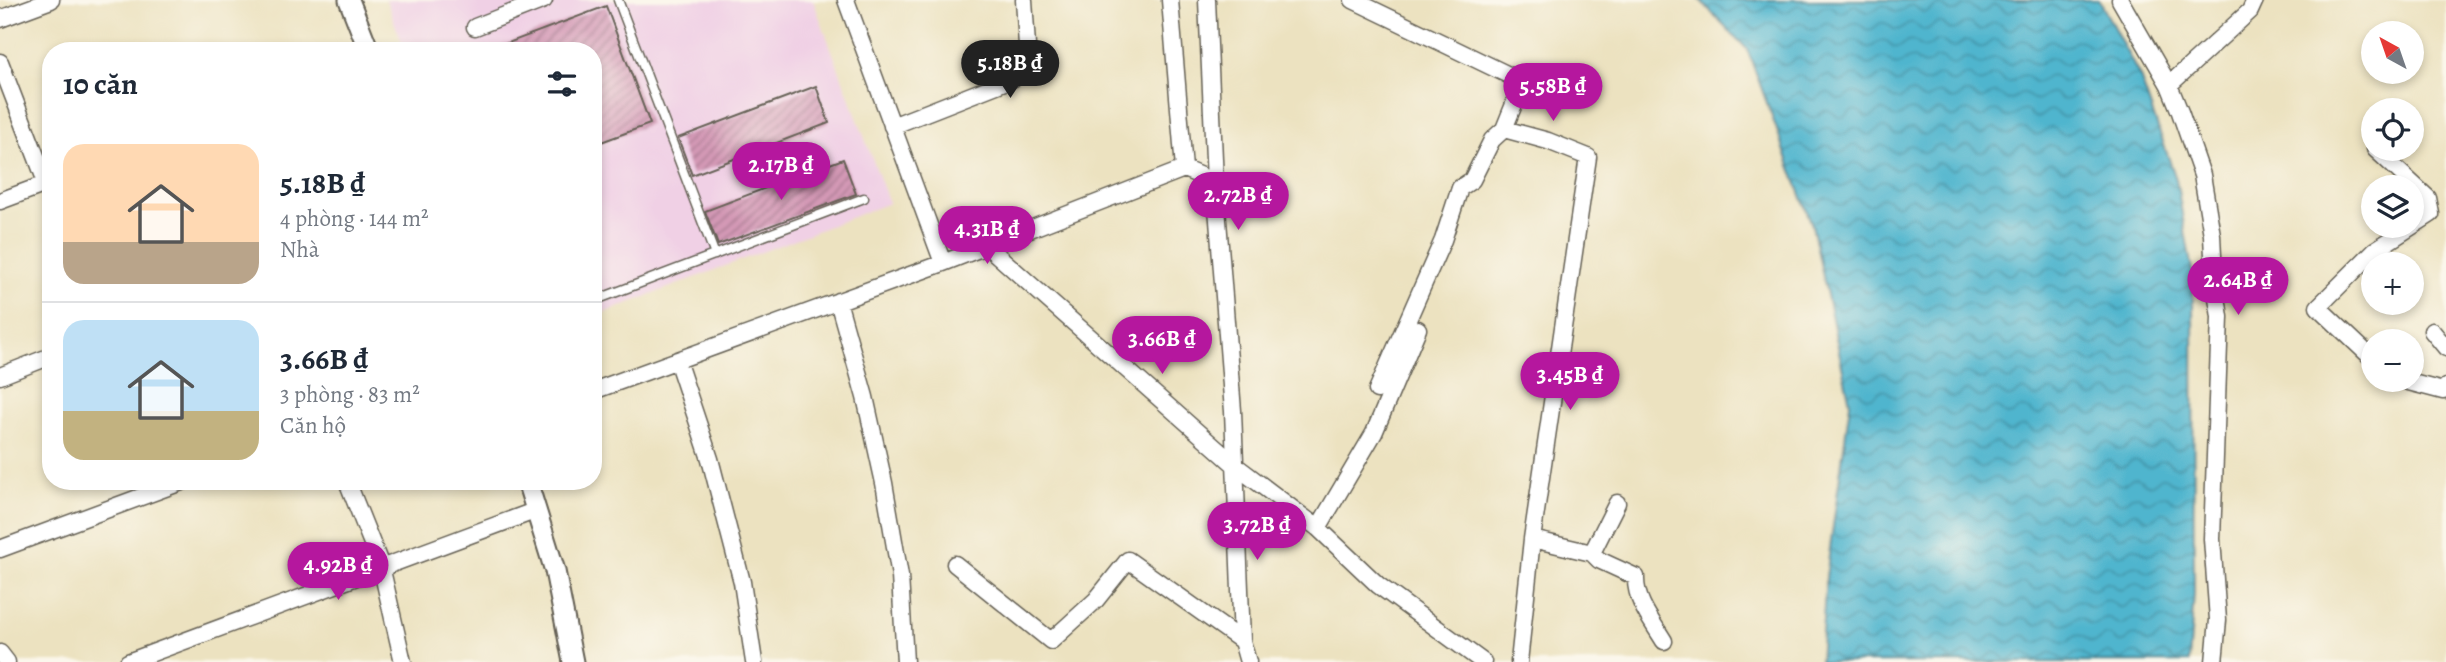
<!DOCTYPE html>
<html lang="vi">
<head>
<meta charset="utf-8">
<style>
	:root { --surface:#fff; --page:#f2f2f3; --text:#1f2937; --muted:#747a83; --line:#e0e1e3; --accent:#b5179e }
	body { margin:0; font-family:Alegreya,serif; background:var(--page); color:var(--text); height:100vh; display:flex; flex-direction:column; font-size:26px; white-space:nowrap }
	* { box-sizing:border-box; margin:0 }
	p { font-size:23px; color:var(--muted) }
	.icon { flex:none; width:38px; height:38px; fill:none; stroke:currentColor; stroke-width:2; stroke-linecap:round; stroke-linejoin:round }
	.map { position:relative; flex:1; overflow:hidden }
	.side { position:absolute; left:42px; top:42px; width:560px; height:448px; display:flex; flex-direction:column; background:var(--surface); border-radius:28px; box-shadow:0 4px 10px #0003 }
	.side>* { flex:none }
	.needle { width:46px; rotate:320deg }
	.buttons { position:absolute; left:2361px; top:21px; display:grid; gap:14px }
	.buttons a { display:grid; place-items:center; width:63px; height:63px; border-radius:50%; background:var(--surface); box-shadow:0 4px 10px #0003; font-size:35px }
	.price { position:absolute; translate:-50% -60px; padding:0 16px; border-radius:24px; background:var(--accent); color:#fff; font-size:23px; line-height:46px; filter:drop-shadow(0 2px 4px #0008) }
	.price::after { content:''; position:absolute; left:50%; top:42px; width:21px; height:16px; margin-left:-10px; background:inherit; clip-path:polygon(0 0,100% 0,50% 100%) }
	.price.active { background:#222; color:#fff }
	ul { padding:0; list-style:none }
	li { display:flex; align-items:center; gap:21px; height:175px; padding:0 21px }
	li+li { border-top:2px solid var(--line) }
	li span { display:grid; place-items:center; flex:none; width:196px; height:140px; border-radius:21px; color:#555 }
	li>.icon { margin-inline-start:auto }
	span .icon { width:84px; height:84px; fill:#fffc; stroke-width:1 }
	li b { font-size:30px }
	h2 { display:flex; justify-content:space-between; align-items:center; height:84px; padding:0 21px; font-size:30px }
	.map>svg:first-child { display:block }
	.built { fill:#f0d0e5 }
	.water { fill:url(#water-waves); stroke:#366875; stroke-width:2 }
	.building { fill:url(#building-hatch) }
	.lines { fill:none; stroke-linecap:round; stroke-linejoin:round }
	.service-casing { stroke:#656155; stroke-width:11 }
	.minor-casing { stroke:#656155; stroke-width:19 }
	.tertiary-casing { stroke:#656155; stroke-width:23 }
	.service { stroke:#fff; stroke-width:8 }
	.minor { stroke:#fff; stroke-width:16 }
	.tertiary { stroke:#fff; stroke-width:19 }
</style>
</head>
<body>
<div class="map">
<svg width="2446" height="662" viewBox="0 0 2446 662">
	<defs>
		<pattern id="water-waves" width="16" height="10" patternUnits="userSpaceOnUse" patternTransform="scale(1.75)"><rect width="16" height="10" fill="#50b5ce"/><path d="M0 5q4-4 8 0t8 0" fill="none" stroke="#4292a6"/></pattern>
		<pattern id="building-hatch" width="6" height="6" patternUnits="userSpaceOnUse" patternTransform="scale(1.75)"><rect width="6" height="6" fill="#d499b6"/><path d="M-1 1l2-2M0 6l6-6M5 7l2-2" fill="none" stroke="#ab7c93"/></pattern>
	</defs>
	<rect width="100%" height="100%" fill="#fbf7ec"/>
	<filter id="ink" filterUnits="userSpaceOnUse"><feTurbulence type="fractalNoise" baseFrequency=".0143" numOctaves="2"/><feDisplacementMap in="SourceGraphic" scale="14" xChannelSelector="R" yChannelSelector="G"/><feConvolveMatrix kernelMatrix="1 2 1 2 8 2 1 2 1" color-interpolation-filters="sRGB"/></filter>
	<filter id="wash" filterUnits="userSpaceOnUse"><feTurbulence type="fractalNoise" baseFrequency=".00686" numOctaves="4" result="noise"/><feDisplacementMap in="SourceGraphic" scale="28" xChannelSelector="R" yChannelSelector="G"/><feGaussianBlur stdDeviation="1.57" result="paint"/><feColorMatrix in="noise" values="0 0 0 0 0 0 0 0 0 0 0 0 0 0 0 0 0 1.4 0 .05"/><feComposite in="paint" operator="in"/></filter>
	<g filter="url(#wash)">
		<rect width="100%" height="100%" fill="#ece2c0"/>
		<!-- built -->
		<path class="built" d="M386,0H813L889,203L593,317V51H405Z"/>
		<!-- water -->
		<path class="water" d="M1700,0H2098L2102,5L2140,77L2176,179L2193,276L2194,594L2189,662H1820L1826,577L1850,403L1812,225L1747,49Z"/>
		<g id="blocks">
			<!-- building -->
			<path class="building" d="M606,6L650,124L593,145V51L492,49Z
				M816,86L829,123L692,175L678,138Z
				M843,159L856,194L718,245L705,211Z"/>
		</g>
	</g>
	<g filter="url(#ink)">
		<use href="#blocks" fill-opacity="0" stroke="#656155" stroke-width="2"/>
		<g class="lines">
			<defs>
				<path id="service" d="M618,0L715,255
					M593,301L864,198"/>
				<path id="minor" d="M846,0L943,263
					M1207,0L1215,182L1233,411L1242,641L1248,662
					M1353,0L1523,82L1555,93L1571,92
					M2120,0L2169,85L2180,112L2202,175L2212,235L2214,277L2220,317L2212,539L2218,620L2214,662
					M0,19L51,0
					M475,27L544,0
					M0,62L51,195
					M2169,85L2250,11L2255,0
					M892,126L1012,79L1022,72L1028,61L1024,0
					M1504,129L1548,141L1588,157L1532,539L1519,662
					M1184,169L1215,182
					M0,201L51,182
					M987,246L1236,466L1318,528L1378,585L1483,662
					M838,301L865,397L884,483L900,576L905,662
					M2432,331L2446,348
					M2373,359L2318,307L2375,250L2431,214L2428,198L2375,149
					M677,360L710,459L742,582L754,662
					M0,376L51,356
					M2401,380L2443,391L2446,387
					M1377,390L1443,240L1460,188L1472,180L1492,140L1504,129L1523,82
					M593,391L943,263L1184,169L1170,0
					M347,481L381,566L403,662
					M1318,528L1374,433L1418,329
					M1532,539L1592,553L1617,503
					M0,549L184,481
					M1592,553L1599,560L1636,577C1635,601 1652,621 1664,641
					M955,564L1051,641L1096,600L1128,560L1242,641
					M0,653L7,662
					M128,662L537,510"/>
				<path id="tertiary" d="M349,0L369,51
					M527,481L555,571L573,662"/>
			</defs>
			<!-- service casing -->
			<use href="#service" class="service-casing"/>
			<!-- minor casing -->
			<use href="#minor" class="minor-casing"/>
			<!-- tertiary casing -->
			<use href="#tertiary" class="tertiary-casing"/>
			<!-- service -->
			<use href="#service" class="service"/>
			<!-- minor -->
			<use href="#minor" class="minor"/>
			<!-- tertiary -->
			<use href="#tertiary" class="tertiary"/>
		</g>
	</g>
</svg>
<div class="buttons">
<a><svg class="needle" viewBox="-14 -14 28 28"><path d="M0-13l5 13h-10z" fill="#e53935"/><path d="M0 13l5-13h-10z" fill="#747a83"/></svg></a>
<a><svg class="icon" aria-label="locate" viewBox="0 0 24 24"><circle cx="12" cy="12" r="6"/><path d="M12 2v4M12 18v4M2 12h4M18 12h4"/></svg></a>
<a><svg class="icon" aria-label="layers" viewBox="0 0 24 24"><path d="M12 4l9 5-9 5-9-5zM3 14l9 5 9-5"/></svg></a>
<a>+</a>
<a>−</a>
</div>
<b class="price active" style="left:1010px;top:100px">5.18B ₫</b>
<b class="price" style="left:1553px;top:123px">5.58B ₫</b>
<b class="price" style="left:781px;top:202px">2.17B ₫</b>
<b class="price" style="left:1238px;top:232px">2.72B ₫</b>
<b class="price" style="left:987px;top:266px">4.31B ₫</b>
<b class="price" style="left:2238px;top:317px">2.64B ₫</b>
<b class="price" style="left:1162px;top:376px">3.66B ₫</b>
<b class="price" style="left:1570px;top:412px">3.45B ₫</b>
<b class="price" style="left:1257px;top:562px">3.72B ₫</b>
<b class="price" style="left:338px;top:602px">4.92B ₫</b>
<section class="side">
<h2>10 căn<svg class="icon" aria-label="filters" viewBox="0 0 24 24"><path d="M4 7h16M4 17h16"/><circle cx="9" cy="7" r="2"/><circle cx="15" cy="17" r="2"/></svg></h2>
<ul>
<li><span style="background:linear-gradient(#ffd9b3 70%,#b9a48a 0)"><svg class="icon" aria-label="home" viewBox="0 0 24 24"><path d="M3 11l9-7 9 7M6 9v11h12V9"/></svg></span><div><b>5.18B ₫</b><p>4 phòng · 144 m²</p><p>Nhà</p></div></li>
<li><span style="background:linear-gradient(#bfe0f5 65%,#c2b280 0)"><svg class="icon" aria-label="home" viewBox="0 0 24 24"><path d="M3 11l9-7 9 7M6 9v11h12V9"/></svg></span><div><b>3.66B ₫</b><p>3 phòng · 83 m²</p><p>Căn hộ</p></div></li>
</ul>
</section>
</div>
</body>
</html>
